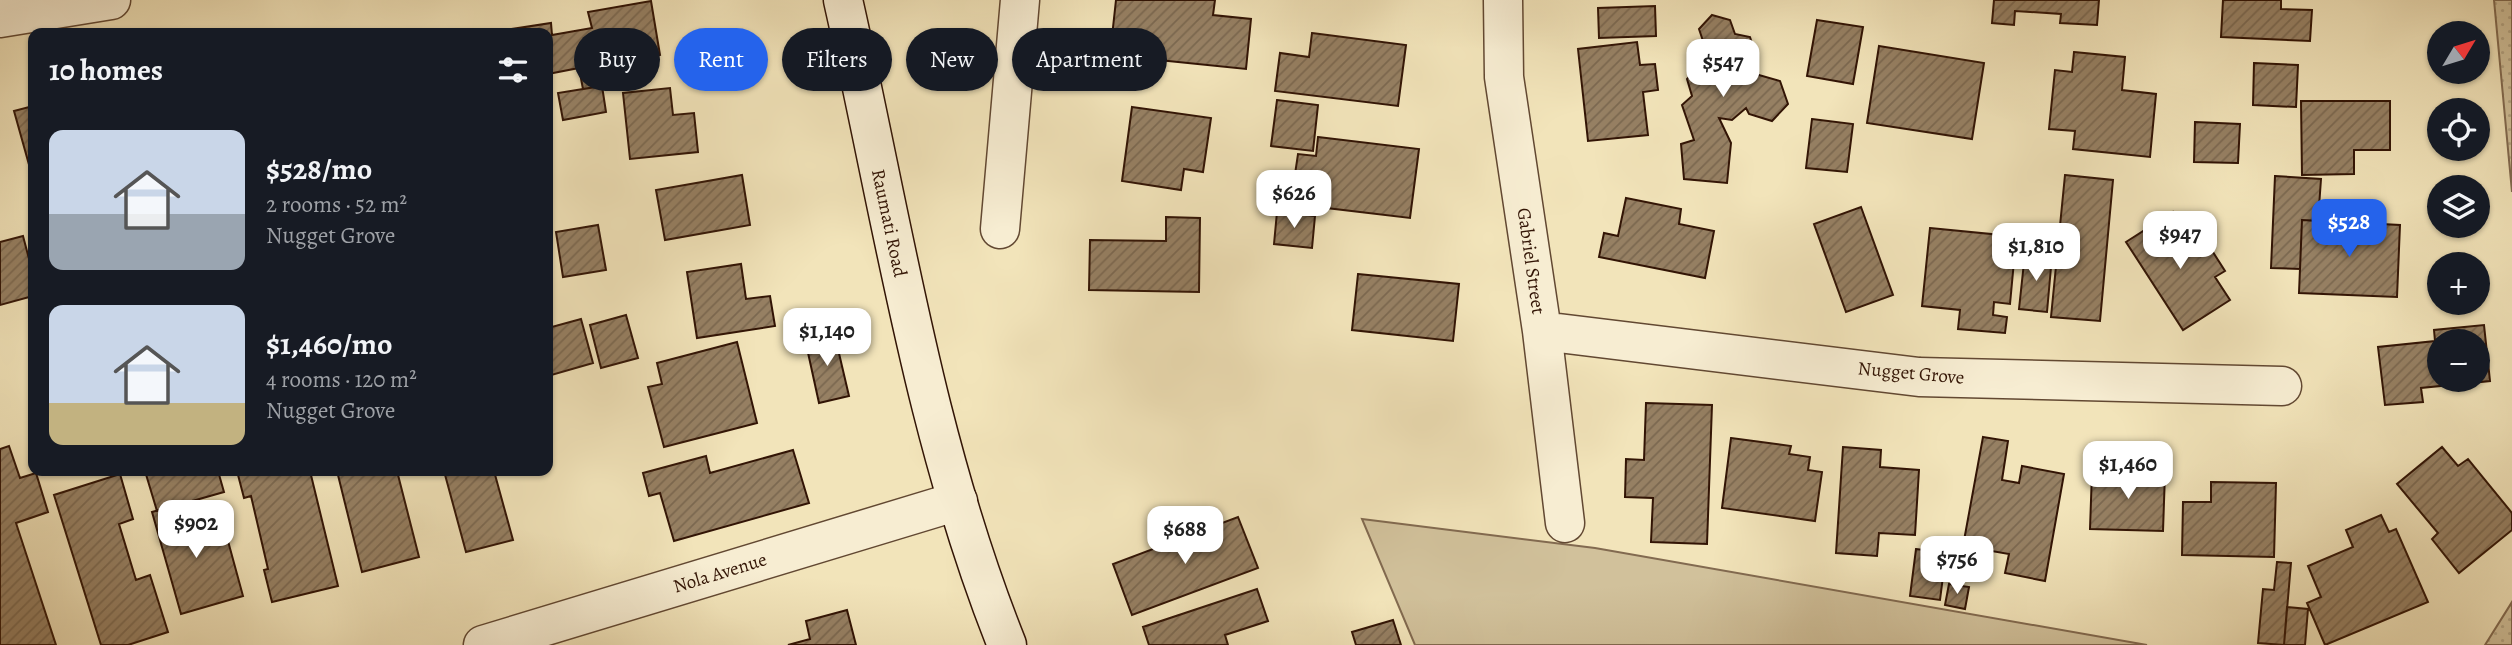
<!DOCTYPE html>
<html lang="en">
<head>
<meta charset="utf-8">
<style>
	:root { --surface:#171b24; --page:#242831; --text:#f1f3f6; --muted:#9ea1a6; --accent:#2563eb }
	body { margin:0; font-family:Alegreya,serif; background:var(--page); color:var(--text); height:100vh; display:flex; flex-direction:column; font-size:26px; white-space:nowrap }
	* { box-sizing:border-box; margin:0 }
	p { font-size:23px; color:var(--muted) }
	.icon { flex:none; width:38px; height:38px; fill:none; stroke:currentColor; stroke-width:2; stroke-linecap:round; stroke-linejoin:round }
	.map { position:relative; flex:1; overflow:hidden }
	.sheet { position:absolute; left:28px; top:28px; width:525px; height:448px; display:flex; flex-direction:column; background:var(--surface); border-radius:14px; box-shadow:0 2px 5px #0004 }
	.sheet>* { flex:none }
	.top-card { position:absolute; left:574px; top:28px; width:665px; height:63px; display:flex; gap:14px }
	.needle { width:46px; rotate:52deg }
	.buttons { position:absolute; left:2427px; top:21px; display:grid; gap:14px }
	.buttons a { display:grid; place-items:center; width:63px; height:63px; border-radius:50%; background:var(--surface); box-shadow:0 2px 5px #0004; font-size:35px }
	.price { position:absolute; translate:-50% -60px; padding:0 16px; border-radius:14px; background:#fff; color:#222; font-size:23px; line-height:46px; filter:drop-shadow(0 2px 4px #0008) }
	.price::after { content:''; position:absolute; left:50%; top:42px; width:21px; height:16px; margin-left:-10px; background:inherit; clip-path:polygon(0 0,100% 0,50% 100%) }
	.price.current { background:var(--accent); color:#fff }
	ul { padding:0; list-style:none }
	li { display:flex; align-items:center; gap:21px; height:175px; padding:0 21px }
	li span { display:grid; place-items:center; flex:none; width:196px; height:140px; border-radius:14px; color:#555 }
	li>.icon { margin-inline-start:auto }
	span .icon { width:84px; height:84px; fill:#fffc; stroke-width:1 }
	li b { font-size:30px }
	h2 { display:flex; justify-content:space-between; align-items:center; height:84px; padding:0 21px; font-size:30px }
	.tag { padding:0 24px; border-radius:32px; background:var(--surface); box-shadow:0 2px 5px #0004; font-size:24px; line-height:63px }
	.tag.current { background:var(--accent); color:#fff }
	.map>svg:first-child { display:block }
	.grass { fill:url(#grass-dots); stroke:#826a50; stroke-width:2 }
	.garden { fill:#d1c19b; stroke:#826a50; stroke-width:2 }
	.building { fill:url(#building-hatch); stroke:#321405; stroke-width:2; fill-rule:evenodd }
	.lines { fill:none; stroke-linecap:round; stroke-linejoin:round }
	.minor-casing { stroke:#624832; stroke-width:41 }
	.secondary-casing { stroke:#321405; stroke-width:41 }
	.minor { stroke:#f7edd2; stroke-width:38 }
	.secondary { stroke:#f7edd2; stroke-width:38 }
	.labels { text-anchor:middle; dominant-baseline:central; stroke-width:6; stroke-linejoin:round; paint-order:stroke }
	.street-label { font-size:19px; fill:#321405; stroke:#f7edd2 }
</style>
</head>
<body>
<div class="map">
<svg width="2512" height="645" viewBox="0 0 2512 645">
	<defs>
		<pattern id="grass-dots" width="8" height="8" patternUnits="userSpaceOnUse" patternTransform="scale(1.75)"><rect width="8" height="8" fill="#d1c19b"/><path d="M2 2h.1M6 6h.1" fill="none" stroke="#b4a584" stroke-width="1.8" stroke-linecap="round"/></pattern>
		<pattern id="building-hatch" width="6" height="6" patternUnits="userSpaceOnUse" patternTransform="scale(1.75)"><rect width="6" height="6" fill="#968063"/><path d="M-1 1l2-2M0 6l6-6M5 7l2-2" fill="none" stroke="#7b6850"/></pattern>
	</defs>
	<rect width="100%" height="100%" fill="#f2e4ba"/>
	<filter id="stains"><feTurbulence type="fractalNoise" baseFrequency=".00286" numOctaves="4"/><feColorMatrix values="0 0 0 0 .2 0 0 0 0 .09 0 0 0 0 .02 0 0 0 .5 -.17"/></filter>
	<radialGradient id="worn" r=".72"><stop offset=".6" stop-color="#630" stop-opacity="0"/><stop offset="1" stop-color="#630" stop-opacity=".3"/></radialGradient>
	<!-- grass -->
	<path class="grass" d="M2494,0H2512V192Z
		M2512,602V645H2485Z"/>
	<!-- garden -->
	<path class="garden" d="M1362,519L1595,548L2147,645H1415Z"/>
	<!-- building -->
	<path class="building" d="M1116,0H1215L1213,15L1251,19L1246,69L1110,55Z
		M1994,0H2099L2097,25L2060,23L2061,14L2015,11L2014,25L1992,23Z
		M2223,0H2281V9L2312,10L2310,41L2221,37Z
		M651,1L660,55L598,65L602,86L583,89L579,68L548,74V33H486L551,23L552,35L592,28L588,12Z
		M1655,6L1656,36L1599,38L1598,8Z
		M1712,15L1730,20L1735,34L1750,37L1756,56L1745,68L1749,76L1759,75L1780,81L1788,104L1772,121L1749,114L1746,108L1732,120L1719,118L1731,143L1727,183L1684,179L1681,144L1694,140L1682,105L1692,96L1687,79L1697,69L1693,55L1704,44L1699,29Z
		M1817,20L1863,27L1853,84L1807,76Z
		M1312,33L1406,45L1398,106L1275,91L1280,53L1309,57Z
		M1637,42L1640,65L1655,64L1658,90L1643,92L1648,135L1588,141L1578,49Z
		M1879,46L1984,63L1972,139L1867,123Z
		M2074,52L2125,57L2122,90L2156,94L2150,157L2073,149L2075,131L2049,129L2055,70L2072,72Z
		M2254,63L2298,65L2296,107L2253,105Z
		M602,86L606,112L563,120L558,93Z
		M670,88L673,115L694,113L698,152L630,159L623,93Z
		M1277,100L1318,105L1313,151L1271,146Z
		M2301,101H2390V150H2354V174L2302,175Z
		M33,106V179L14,111Z
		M1132,107L1211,118L1203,172L1184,169L1181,190L1122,181Z
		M1812,119L1853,124L1847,172L1806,168Z
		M2195,122L2240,124L2238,163L2194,162Z
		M1318,137L1419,149L1410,218L1310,206L1313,176L1295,174L1298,154L1316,156Z
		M742,175L750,225L665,240L656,190Z
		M2065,175L2113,180L2100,321L2051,317Z
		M2275,176L2321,179L2318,221L2302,220L2300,269L2271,268Z
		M1626,198L1681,209L1679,224L1714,231L1705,278L1599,257L1604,233L1618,236Z
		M1861,207L1893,295L1846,312L1814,224Z
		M1277,212L1315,216L1312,248L1274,244Z
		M2173,212L2201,256L2211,249L2225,271L2215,277L2230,300L2183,330L2126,242Z
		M1166,217L1200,218L1199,292L1089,290L1090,240L1166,241Z
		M2302,220L2400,225L2397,297L2299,293Z
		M598,225L606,270L563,277L556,232Z
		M1930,228L2001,235L1999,259L2014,261L2010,304L1994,302L1993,315L2007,317L2005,333L1958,329L1960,310L1922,306Z
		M23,236L33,274V296L0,305V242Z
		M2025,253L2052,256L2047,312L2019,309Z
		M741,264L746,299L770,296L775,326L697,338L687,272Z
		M1358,274L1459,284L1453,341L1352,330Z
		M626,315L638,358L601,368L590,325Z
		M581,319L593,363L548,376V328Z
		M2484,325L2490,381L2421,388L2423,402L2385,405L2378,347L2435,341L2434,330ZM2440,341H2478V380H2440Z
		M834,332L849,396L819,403L805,339Z
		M737,342L757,423L664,447L648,387L662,384L657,363Z
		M1646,403L1712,405L1707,544L1651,542L1653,498L1625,497L1626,459L1644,460Z
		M1983,437L2008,441L2002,480L2019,483L2022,466L2064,474L2045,581L2005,573L2009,554L1963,546Z
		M1731,438L1791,446L1789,454L1810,457L1808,470L1822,472L1815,521L1722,508Z
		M9,446L20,478L36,473L48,512L16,523L56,645H0V449Z
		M1843,447L1881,450L1880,467L1919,470L1915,535L1879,533L1877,556L1836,553Z
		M2442,447L2458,466L2468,459L2512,513V530L2459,573L2432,539L2438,533L2397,484Z
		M793,450L809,503L674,541L660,493L649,496L643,473L706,456L710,473Z
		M145,471H218L224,492L157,511Z
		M237,471H310L338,586L272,602L264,570L268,569L251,496L244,498Z
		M337,471H397L419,557L362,572Z
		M444,471H494L513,540L466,552Z
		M2092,472L2165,473L2163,531L2090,529Z
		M120,474L133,519L119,524L136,580L150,575L168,632L128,645H101L54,495Z
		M2211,482L2276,483L2274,557L2182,555L2183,502H2211Z
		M192,501L201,537L225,530L243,596L181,614L152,512Z
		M2381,515L2389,532L2396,529L2428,602L2325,645L2307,603L2321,597L2308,566L2353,547L2346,530Z
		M1238,517L1258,568L1132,615L1113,564Z
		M1916,549L1946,553L1940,600L1910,596Z
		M2277,562L2291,563L2284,645L2258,643L2263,589L2274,590Z
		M1949,584L1969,587L1965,609L1945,605Z
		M1257,589L1268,621L1225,635L1228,645H1149L1143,627Z
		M2287,607L2308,609L2305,645H2284Z
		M847,610L856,645H788L810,639L806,621Z
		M1393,620L1401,645H1356L1352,632Z"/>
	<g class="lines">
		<defs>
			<path id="minor" d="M1503,0L1504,77L1542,331L1565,523
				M0,18L111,0
				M1000,229L1020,0
				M1542,331L1919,377L2282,386
				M483,645L958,501"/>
			<path id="secondary" d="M843,0C892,216 924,438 1007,645"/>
		</defs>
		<!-- minor casing -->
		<use href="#minor" class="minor-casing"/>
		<!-- secondary casing -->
		<use href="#secondary" class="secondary-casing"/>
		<!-- minor -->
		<use href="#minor" class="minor"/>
		<!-- secondary -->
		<use href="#secondary" class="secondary"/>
	</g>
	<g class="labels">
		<!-- street labels -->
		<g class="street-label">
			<text transform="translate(889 223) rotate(78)">Raumati Road</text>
			<text transform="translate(1531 261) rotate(82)">Gabriel Street</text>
			<text transform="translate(1911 373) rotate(5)">Nugget Grove</text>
			<text transform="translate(720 573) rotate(-17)">Nola Avenue</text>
		</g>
	</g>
	<rect width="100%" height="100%" filter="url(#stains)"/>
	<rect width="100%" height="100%" fill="url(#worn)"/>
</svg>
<div class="buttons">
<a><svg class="needle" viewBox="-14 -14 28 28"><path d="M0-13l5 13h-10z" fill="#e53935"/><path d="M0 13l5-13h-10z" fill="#9ea1a6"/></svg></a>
<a><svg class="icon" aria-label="locate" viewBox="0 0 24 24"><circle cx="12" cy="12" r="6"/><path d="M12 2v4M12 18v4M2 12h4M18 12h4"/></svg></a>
<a><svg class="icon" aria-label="layers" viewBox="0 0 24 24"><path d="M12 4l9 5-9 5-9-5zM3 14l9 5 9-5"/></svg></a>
<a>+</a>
<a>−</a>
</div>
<b class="price" style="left:1723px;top:99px">$547</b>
<b class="price" style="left:1294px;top:230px">$626</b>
<b class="price current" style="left:2349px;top:259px">$528</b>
<b class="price" style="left:2180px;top:271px">$947</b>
<b class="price" style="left:2036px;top:283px">$1,810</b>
<b class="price" style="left:827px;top:368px">$1,140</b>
<b class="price" style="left:2128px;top:501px">$1,460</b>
<b class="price" style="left:196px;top:560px">$902</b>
<b class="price" style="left:1185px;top:566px">$688</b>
<b class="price" style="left:1957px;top:596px">$756</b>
<div class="top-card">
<a class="tag">Buy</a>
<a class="tag current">Rent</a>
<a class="tag">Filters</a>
<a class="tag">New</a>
<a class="tag">Apartment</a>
</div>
<section class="sheet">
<h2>10 homes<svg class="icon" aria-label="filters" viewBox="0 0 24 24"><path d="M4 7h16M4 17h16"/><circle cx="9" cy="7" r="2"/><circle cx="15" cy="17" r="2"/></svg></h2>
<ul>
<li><span style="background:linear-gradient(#c9d6e8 60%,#9aa5b1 0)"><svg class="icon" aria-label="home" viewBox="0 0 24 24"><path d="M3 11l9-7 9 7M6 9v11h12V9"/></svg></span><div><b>$528/mo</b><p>2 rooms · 52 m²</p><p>Nugget Grove</p></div></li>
<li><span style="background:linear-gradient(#c9d6e8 70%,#c2b280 0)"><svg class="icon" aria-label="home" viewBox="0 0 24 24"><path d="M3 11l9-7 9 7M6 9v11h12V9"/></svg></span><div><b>$1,460/mo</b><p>4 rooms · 120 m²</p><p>Nugget Grove</p></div></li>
</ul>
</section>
</div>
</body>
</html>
